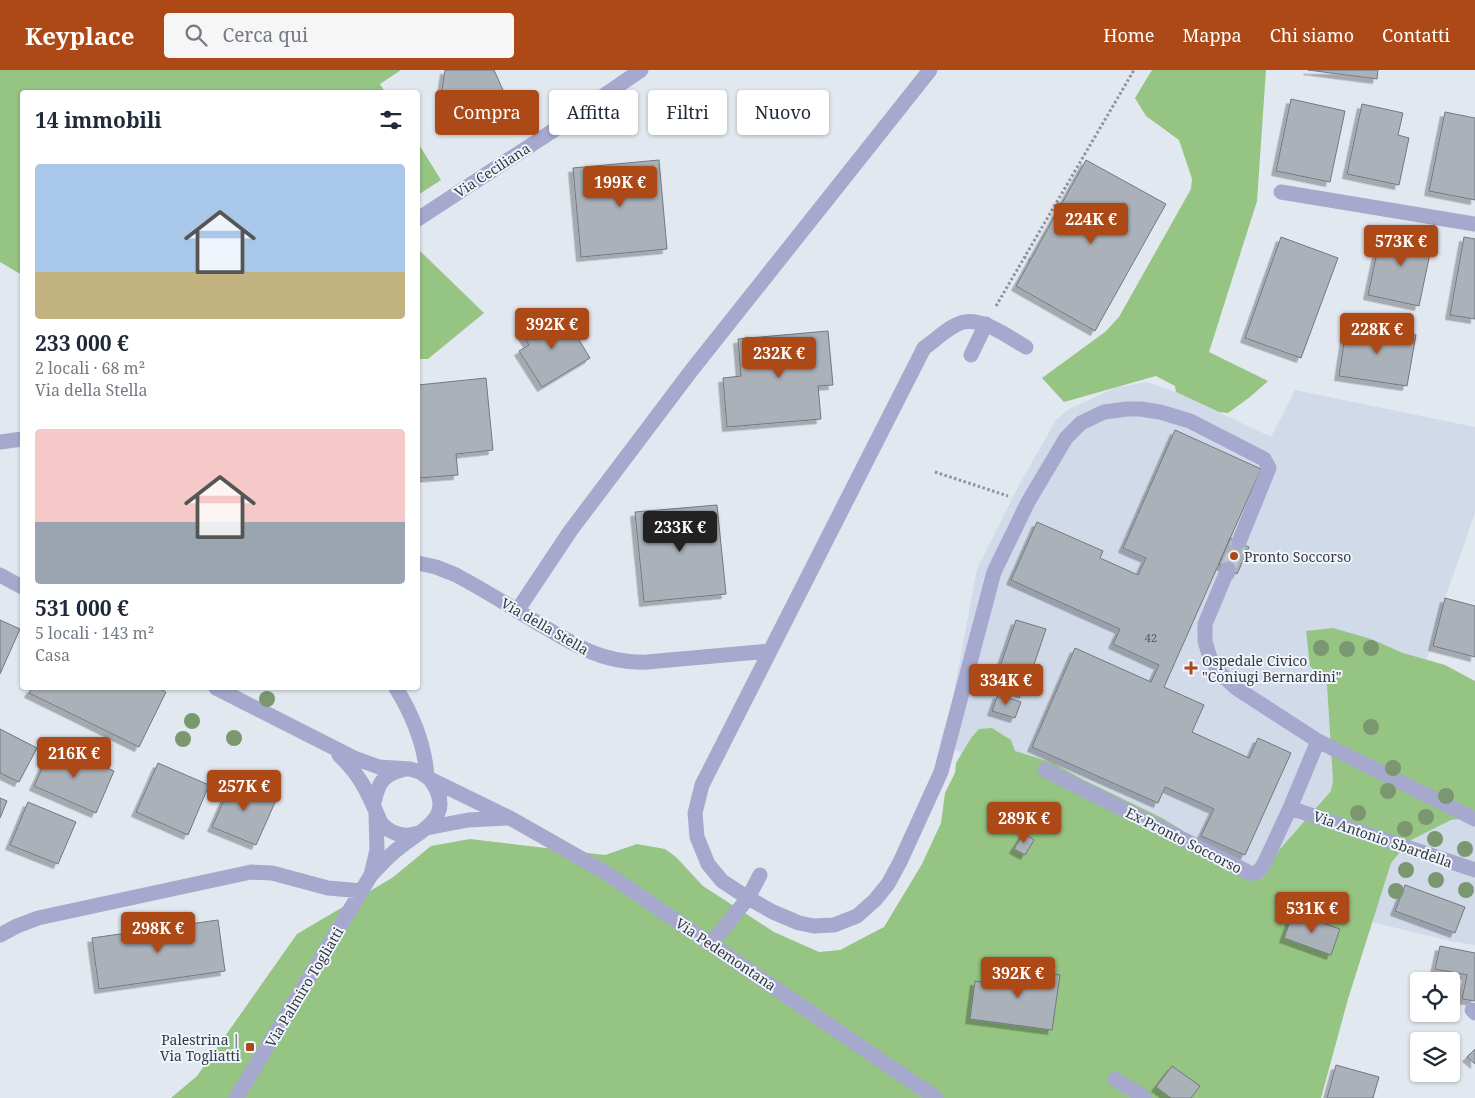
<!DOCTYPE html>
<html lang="it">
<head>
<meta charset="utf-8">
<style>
	:root { --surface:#fff; --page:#f6f6f7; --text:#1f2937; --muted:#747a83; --accent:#ad4916 }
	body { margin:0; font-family:"Noto Serif",serif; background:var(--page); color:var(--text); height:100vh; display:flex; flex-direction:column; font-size:19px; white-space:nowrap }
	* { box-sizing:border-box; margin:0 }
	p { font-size:16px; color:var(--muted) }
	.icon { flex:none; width:28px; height:28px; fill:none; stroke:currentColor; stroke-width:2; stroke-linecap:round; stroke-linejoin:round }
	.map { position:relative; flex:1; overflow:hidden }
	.sheet { position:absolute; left:20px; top:20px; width:400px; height:600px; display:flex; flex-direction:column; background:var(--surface); border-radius:5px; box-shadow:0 1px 4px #0004 }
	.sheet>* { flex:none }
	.guide { position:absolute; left:435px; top:20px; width:475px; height:45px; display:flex; gap:10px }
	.buttons { position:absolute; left:1410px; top:902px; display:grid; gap:10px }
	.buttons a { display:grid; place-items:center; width:50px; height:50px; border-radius:5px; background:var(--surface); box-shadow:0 1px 4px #0004; font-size:25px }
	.price { position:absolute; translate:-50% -42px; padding:0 11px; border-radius:5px; background:var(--accent); color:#fff; font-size:16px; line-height:32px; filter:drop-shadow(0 1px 2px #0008) }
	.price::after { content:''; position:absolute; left:50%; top:30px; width:15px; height:11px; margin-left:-8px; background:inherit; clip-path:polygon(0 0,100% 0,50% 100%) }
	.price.current { background:#222; color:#fff }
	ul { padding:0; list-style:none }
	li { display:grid; align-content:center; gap:10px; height:265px; padding:0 15px }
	li span { display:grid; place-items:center; height:155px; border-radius:5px; color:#555 }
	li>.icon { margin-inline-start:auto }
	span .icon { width:90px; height:90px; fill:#fffc; stroke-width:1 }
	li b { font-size:21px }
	h2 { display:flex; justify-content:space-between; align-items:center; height:60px; padding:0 15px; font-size:21px }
	.pill { padding:0 18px; border-radius:5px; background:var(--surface); box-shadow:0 1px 4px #0004; font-size:18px; line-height:45px }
	.pill.current { background:var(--accent); color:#fff }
	header { display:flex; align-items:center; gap:30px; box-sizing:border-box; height:70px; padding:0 25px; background:var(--accent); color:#fff }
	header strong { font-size:24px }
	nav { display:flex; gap:28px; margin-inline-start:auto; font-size:18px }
	.search { width:350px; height:45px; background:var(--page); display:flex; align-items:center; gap:12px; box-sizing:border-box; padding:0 18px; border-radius:5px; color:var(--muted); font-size:19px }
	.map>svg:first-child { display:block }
	.built { fill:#d1dae9 }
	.green { fill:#96c483 }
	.building { fill:#abb1b9; stroke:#73787f; filter:url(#shadow) }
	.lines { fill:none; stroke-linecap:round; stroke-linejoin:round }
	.minor-tunnel { stroke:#c0c5cc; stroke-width:15; stroke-dasharray:15 8; stroke-linecap:butt }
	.path { stroke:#8f9399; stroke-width:3; stroke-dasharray:2.5 2.5; stroke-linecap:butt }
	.minor { stroke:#a6a9cd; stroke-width:15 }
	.tree { fill:#7a9770 }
	.poi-dot { fill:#ad4916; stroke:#eff5fd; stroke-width:2 }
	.labels { text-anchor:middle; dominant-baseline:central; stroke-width:4; stroke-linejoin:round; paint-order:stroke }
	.number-label { font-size:11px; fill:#53565a }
	.street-label { font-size:14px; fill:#36383b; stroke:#eff5fd }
	.poi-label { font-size:14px; fill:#36383b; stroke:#eff5fd; text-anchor:start }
</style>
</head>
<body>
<header>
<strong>Keyplace</strong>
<div class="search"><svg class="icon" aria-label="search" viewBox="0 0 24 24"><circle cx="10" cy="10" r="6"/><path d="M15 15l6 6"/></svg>Cerca qui</div>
<nav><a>Home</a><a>Mappa</a><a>Chi siamo</a><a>Contatti</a></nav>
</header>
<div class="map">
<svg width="1475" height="1028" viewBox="0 0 1475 1028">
	<defs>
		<filter id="shadow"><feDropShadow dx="-4.5" dy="4.5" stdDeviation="0" flood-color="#0004"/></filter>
	</defs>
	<rect width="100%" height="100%" fill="#e2e8f0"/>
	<!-- built -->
	<path class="built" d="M1147,312L1176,322L1271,367L1295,320L1475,357V443L1445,528L1433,576L1426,589L1475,623V875L1451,871L1263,826L940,673L952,632L977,499L1019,415L1056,350L1069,339L1115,318Z"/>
	<!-- green -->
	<path class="green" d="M0,0H401L380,14L385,22H22V205L0,192Z
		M1152,0H1266L1257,131L1209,282L1268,311L1250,327L1228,343L1219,342L1176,322L1175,316L1156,306L1064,332L1042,308L1105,262L1119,247L1191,119L1192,109L1179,70L1146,46L1135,28Z
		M418,73L441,110L418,125Z
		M418,179L484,243L428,289H418Z
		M1333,558L1371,569L1403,583L1445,595L1475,611V747L1451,750L1409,771L1391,793L1348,929L1321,1028H171L197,1006L297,864L392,808L431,776L470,769L605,785L637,774L665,779L676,787L703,816L774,862L819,882L840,880L884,857L922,794L941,753L945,723L955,703L956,693L971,668L979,659L992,658L1011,670L1015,681L1053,693L1084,710L1162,748L1182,760L1192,774L1245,806L1261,809L1270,797L1273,787L1331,721L1333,711L1327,615L1310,596L1306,561Z"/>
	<!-- building -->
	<path class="building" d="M445,0H494L506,27L455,50L441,26Z
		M1308,0H1378L1377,9Z
		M1291,29L1345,41L1330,112L1276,101Z
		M1362,34L1403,43L1398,65L1409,68L1399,115L1347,104Z
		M1445,42L1475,48V130L1429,121Z
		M659,90L667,179L581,187L573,98Z
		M1086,90L1166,134L1095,261L1016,216Z
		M1382,159L1433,169L1419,236L1368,225Z
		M1281,167L1338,188L1301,288L1245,268Z
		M1464,167L1475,169V249L1450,245Z
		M543,246L551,260L567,250L590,288L542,317L519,281L529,275L520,260Z
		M1347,253L1416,265L1407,316L1339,306Z
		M828,261L833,315L818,316L821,349L727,357L723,308L741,306L738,269Z
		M486,308L493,380L456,384L458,405L418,408V315Z
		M1175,360L1261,399L1164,617L1204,635L1192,662L1249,688L1258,668L1291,683L1245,785L1201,766L1214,739L1165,717L1158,733L1032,677L1075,578L1151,612L1159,595L1113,574L1120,559L1011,510L1037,452L1103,481L1100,488L1138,505L1146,488L1123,478Z
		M717,435L726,524L644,532L635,442Z
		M1230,468L1249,477L1237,504L1219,494Z
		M1445,528L1475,536V587L1433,576Z
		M0,550L20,559L0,604Z
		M1016,550L1046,559L1024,624L994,614Z
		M32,618H158L166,622L139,677L29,623Z
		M998,624L1021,632L1015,648L992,641Z
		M0,659L37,678L19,712L0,703Z
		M53,674L114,701L96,743L34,716Z
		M158,693L209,715L188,765L136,742Z
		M233,709L277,728L256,775L212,757Z
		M0,728L7,731L0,748Z
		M28,732L76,752L58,794L10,775Z
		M1024,763L1034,770L1025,785L1014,779Z
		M1405,815L1465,837L1455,863L1395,841Z
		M1293,843L1340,859L1331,885L1284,868Z
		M218,850L225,901L99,919L92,868Z
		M1440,876L1475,883V931L1462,929L1467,905L1435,899Z
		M1004,897L1060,905L1052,960L970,949L975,911L1002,915Z
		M1475,979V994L1467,987Z
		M1336,995L1379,1007L1373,1028H1327Z
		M1172,996L1200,1016L1191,1028H1171L1156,1017Z"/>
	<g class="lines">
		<!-- minor-tunnel -->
		<path class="minor-tunnel" d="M1228,499L1239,472"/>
		<!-- path -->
		<path class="path" d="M1024,187L1030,190
			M996,236L1134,0
			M935,402L1008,426"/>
		<!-- minor -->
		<path class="minor" d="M1281,122L1475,154
			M418,149L551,62L641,0
			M1026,277C1010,268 984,248 964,252C950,255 936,270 924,278L702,715L695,743L697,767L708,794L722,811L748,828L773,842L799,853L814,856L834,855L857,846L875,830L888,814L900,792L941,702L994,502L1028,432L1066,368L1081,353L1104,342L1127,339H1140L1160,342L1190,351L1264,389L1269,398L1239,472
			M971,285L986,254
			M0,372L22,369
			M418,493L436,497L456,505C484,520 510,536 536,552C573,574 603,594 647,592L770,581
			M1228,499L1205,554V571L1210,588L1221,604L1236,618L1318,671L1475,749
			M0,505L22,517
			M517,541L571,460L691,301L930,0
			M216,618L354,688L379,697L410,699L420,702L430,709L510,748L605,802L936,1028
			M396,618C412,644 425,675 427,707
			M339,685C363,708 368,724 381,753C391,764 404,768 418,763
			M1045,700L1250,803C1258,804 1260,800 1264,794L1290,738L1318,671
			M374,733C378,714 382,705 402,700
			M1290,738L1475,800
			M427,758L468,750L507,748
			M371,805L377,780L376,744
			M0,865L17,856L38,848L251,802L272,803L328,818L362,821
			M711,874L748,828L760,805
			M1472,940L1475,943
			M1115,1009L1145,1028
			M236,1028L371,805C380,796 389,785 399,778C424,758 457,746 430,709"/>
	</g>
	<!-- trees -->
	<g class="tree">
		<circle cx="1321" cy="578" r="8"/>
		<circle cx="1371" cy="578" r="8"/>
		<circle cx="1347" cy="579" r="8"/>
		<circle cx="267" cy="629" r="8"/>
		<circle cx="192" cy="651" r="8"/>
		<circle cx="1371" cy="657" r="8"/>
		<circle cx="234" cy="668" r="8"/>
		<circle cx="183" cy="669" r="8"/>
		<circle cx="1393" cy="698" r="8"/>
		<circle cx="1388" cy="721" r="8"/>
		<circle cx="1446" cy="726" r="8"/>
		<circle cx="1358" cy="743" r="8"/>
		<circle cx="1426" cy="747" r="8"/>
		<circle cx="1405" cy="759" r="8"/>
		<circle cx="1435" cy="769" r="8"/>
		<circle cx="1465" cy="779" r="8"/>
		<circle cx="1406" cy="800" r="8"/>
		<circle cx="1436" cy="810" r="8"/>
		<circle cx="1466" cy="820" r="8"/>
		<circle cx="1396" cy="821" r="8"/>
	</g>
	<!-- markers -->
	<g class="poi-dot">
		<circle cx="1234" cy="486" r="5"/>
		<path d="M1188.5 590.5h5v5h5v5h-5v5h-5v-5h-5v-5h5z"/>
		<rect x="245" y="972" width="10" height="10" rx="2.5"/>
	</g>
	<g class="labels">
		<!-- number labels -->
		<g class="number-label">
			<text x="1151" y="567">42</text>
		</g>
		<!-- street labels -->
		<g class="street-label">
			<text transform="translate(492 100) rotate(-33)">Via Ceciliana</text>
			<text transform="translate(545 556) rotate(30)">Via della Stella</text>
			<text transform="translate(1383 769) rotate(19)">Via Antonio Sbardella</text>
			<text transform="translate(1184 770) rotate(27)">Ex Pronto Soccorso</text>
			<text transform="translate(726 884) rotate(34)">Via Pedemontana</text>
			<text transform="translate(304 917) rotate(-59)">Via Palmiro Togliatti</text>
		</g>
		<!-- poi labels -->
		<g class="poi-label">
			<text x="1244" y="486">Pronto Soccorso</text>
			<text x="1202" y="590">Ospedale Civico<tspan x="1202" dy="16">"Coniugi Bernardini"</tspan></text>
			<text x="240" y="969" text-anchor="end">Palestrina |<tspan x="240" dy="16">Via Togliatti</tspan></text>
		</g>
	</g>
</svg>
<div class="buttons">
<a><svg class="icon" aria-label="locate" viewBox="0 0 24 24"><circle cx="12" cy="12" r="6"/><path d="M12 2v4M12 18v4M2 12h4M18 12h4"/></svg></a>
<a><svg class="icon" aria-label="layers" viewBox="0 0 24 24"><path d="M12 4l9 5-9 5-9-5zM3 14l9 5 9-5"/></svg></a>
</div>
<b class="price" style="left:620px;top:138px">199K €</b>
<b class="price" style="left:1091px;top:175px">224K €</b>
<b class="price" style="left:1401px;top:197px">573K €</b>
<b class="price" style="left:552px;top:280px">392K €</b>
<b class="price" style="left:1377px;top:285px">228K €</b>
<b class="price" style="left:779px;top:309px">232K €</b>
<b class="price current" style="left:680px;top:483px">233K €</b>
<b class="price" style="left:1006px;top:636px">334K €</b>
<b class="price" style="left:74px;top:709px">216K €</b>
<b class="price" style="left:244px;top:742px">257K €</b>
<b class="price" style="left:1024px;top:774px">289K €</b>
<b class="price" style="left:1312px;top:864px">531K €</b>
<b class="price" style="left:158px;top:884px">298K €</b>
<b class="price" style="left:1018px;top:929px">392K €</b>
<div class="guide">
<a class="pill current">Compra</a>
<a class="pill">Affitta</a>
<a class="pill">Filtri</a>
<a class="pill">Nuovo</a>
</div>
<section class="sheet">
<h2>14 immobili<svg class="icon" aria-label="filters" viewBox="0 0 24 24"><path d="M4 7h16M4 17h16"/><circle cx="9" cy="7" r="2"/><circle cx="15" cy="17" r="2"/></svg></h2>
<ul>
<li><span style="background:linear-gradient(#a9c7e8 70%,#c2b280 0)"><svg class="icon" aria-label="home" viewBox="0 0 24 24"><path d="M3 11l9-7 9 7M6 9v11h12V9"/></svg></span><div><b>233 000 €</b><p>2 locali · 68 m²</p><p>Via della Stella</p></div></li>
<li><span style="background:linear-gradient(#f6c9c9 60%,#9aa5b1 0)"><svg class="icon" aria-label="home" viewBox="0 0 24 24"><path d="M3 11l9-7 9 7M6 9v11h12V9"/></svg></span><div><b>531 000 €</b><p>5 locali · 143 m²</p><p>Casa</p></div></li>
</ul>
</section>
</div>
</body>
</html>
